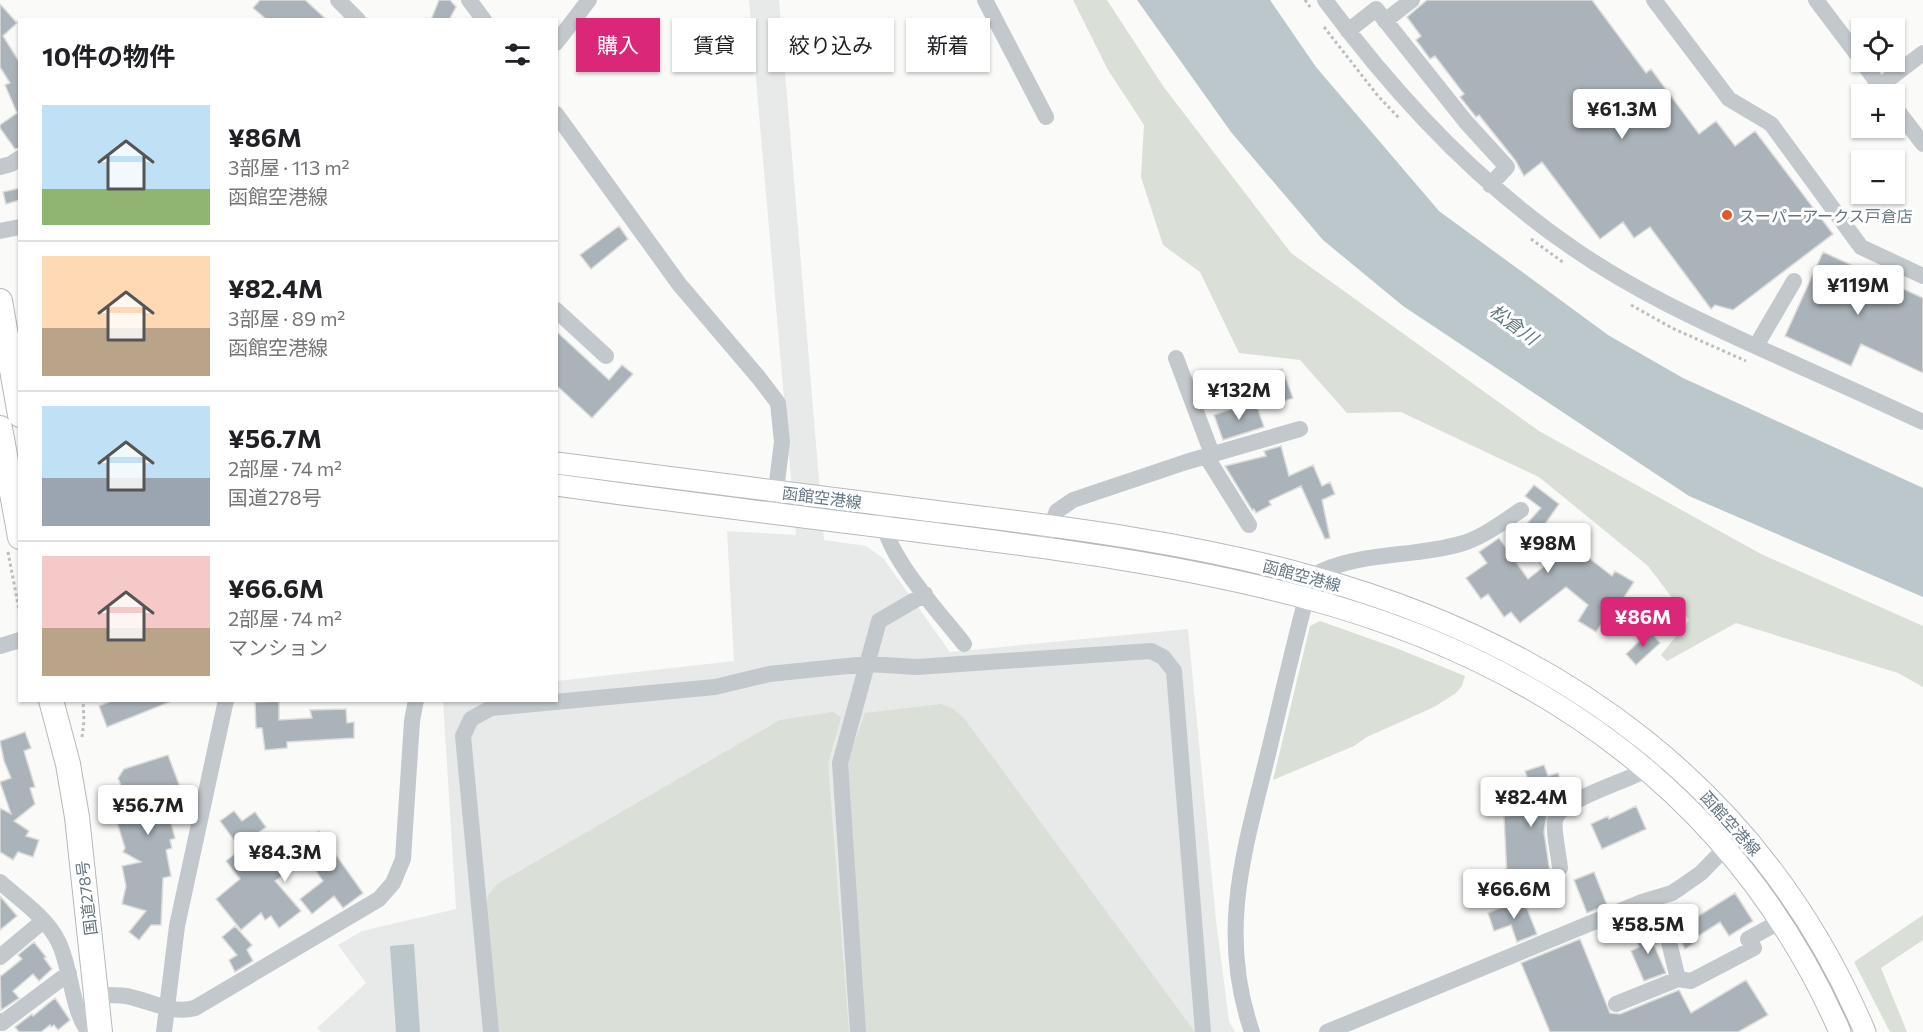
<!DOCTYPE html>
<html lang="ja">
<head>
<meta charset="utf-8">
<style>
	:root { --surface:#fff; --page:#f2f2f2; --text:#202124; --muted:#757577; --line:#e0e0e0; --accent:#db2777 }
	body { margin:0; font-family:Commissioner,"Noto Sans JP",sans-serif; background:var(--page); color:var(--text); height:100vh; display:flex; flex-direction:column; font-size:22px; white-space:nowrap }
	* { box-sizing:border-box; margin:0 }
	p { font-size:20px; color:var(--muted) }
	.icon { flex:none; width:33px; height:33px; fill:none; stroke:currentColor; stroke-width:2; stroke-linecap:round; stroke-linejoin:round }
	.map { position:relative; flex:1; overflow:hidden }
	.panel { position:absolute; left:18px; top:18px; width:540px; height:684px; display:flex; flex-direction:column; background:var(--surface); border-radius:0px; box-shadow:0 2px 4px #0004 }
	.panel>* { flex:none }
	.guide { position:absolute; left:576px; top:18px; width:570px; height:54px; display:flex; gap:12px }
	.fabs { position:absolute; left:1851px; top:18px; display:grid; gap:12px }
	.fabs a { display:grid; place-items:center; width:54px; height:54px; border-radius:0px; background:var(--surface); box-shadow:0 2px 4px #0004; font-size:30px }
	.price { position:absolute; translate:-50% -51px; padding:0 14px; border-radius:6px; background:#fff; color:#222; font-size:20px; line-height:39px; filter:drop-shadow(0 2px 3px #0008) }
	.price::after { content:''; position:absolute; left:50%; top:36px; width:18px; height:14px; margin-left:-9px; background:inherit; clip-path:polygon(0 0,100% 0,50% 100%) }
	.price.active { background:var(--accent); color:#fff }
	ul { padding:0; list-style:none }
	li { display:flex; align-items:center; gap:18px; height:150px; padding:0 24px }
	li+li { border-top:2px solid var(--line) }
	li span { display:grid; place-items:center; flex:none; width:168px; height:120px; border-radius:0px; color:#555 }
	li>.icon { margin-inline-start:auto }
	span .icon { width:72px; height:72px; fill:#fffc; stroke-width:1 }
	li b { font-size:26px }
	h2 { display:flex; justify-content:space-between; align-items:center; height:72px; padding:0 24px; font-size:26px }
	.tag { padding:0 21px; border-radius:0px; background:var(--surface); box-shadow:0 2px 4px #0004; font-size:21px; line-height:54px }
	.tag.active { background:var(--accent); color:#fff }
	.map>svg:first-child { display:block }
	.built { fill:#e8e9e9 }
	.green { fill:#dadfd7 }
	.water { fill:#bbc7cb }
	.building { fill:#aab3b9; stroke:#dcdcda; stroke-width:1.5 }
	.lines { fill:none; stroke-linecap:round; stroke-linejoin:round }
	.major-casing { stroke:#b5babe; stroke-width:23 }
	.highway-casing { stroke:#b4b9bd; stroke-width:26 }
	.path { stroke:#bbbfc2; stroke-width:3; stroke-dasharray:3 3; stroke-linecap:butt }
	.minor { stroke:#c3c8cc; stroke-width:16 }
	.major { stroke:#fff; stroke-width:21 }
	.highway { stroke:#fff; stroke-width:24 }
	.poi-dot { fill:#e4572e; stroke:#fff; stroke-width:2 }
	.labels { text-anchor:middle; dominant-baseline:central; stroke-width:6; stroke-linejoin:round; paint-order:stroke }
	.poi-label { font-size:16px; fill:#657683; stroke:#fff; text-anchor:start }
	.street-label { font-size:16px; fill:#657683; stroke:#fff }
	.water-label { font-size:18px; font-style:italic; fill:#60757c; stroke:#fff }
</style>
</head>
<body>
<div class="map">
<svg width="1923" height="1032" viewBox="0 0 1923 1032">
	<rect width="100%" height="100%" fill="#fafaf8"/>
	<!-- built -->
	<path class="built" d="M749,0H779L824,540L866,546L883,558L950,652L1188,629L1216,920L1229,1021L1235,1032H321L317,1028L366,983L338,945L362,931L456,909L443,701L556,700L557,681L734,661L727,531L796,535Z"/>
	<!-- green -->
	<path class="green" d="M1073,0H1107L1163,86L1291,253L1539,431L1761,554L1923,626V687L1898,673L1736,623L1667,661L1661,655L1689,620L1648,566L1539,477L1401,412L1347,413L1300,360L1239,353L1200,272L1163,245L1141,177L1144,125L1108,70Z
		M1320,621L1396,648L1465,676L1462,686L1456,693L1434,707L1367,737L1354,746L1273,780L1310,626Z
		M941,704L953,709L964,718L1195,1032H865L845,768L865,713Z
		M833,712L841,717L828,764L849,1032H497L485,911L488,895L497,884L780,720Z
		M1923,915V940L1881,968L1907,1032H1890L1854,962Z"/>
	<!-- water -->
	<path class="water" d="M1137,0H1270L1316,67L1439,211L1608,335L1683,378L1923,488V597L1689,496L1403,306L1323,240L1231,132Z
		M414,944L420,1032H396L390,946Z"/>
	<!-- building -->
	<path class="building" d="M260,0H305L327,20H267L253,8Z
		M439,0H450L456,7L449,20H431Z
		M1427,0H1592L1646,73L1651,69L1699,134L1716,121L1735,146L1755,131L1833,234L1733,310L1715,305L1711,309L1650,227L1634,238L1623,222L1600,239L1542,162L1524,176L1515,160L1479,115L1476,117L1460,97L1464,94L1435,56L1430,59L1416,40L1421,36L1407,17Z
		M0,4L17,23L3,36L20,63V148L15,149L0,128V125L17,113L5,85L10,83L0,67Z
		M20,188V200L6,204L3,192Z
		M619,226L628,239L591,269L580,255Z
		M1823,252L1923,298V373L1861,344L1851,366L1785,336Z
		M556,331L609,380L622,365L633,374L592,418L556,385Z
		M1282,369L1293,398L1268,407L1257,379Z
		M1255,401L1264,427L1223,440L1214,415Z
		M1281,446L1289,476L1313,465L1322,486L1330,482L1335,494L1322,500L1330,538L1325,539L1301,486L1269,501L1271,505L1256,513L1254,509L1252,510L1225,466L1266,456L1264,451Z
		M1534,485L1559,504L1545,524L1569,546L1571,544L1612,576L1615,571L1634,582L1615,611L1617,613L1608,627L1602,623L1596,632L1578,621L1588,605L1566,587L1520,623L1511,612L1504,617L1488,594L1481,599L1466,578L1487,563L1479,552L1499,538L1528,579L1551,561L1519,532L1541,508L1525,496Z
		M1650,631L1660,643L1636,665L1626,654Z
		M114,700H172V701L107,727L99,706Z
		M279,701V720L312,718L310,710L346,709L347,723L354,722V738L287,742V748L265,750L262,728H256L255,702Z
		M25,732L31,748L24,751L35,787L30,788L35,804L14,821L29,831L26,836L39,840L33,857L18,852L13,860L0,852V808L11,814L0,782L11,778L4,761L0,741Z
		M168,755L183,795L176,798L182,813L179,815L181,819L171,823L175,838L170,840L172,848L166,850L171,876L163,878L161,925H151L139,940L129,932L146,911L122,904L126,886L122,866L141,862L123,852L125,848L117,822L128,818L124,805L128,803L118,778L124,769Z
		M1544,765L1548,776L1558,773L1563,790L1553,793L1554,796L1546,798L1547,814L1544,832L1550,873L1507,876L1504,816L1539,813L1525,771Z
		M1636,806L1646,829L1602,849L1591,824L1608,816L1609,819Z
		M234,811L242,821L255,812L266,827L239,847L220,821Z
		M319,831L363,893L343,908L334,896L312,914L300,899L323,881L307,858L275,881L301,911L279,928L271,916L265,920L261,913L241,930L216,899L240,879L226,861L248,843L268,867Z
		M1594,872L1607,905L1587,913L1574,880Z
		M1735,893L1753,921L1729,936L1720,922L1695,938L1697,941L1685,949L1676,930Z
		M0,896L17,916L0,930Z
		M1523,899L1537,934L1517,942L1511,925L1494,931L1488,913Z
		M235,926L252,945L247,950L253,961L235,972L229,960L237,955L222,937Z
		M1652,927L1658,943L1654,945L1666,973L1644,981L1631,951L1639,947L1634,934Z
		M1580,939L1610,1013L1620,1014L1679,990L1691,1013L1746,980L1768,1015L1738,1032H1550L1521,963Z
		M34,942L46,957L44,958L52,969L39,981L33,974L13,991L19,998L1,1010L0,975L1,976L22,959L18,955Z
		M55,998L70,1020L58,1030L54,1025L51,1027L50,1025L41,1032H19L15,1027L32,1014L33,1016Z"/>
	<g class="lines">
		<defs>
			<path id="major" d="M556,463C679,478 802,495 925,510C1055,526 1186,541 1313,577C1562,646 1762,789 1865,1032
				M556,485C679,502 801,517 923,532C1051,548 1178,564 1302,597C1544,661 1738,799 1840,1032"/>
			<path id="highway" d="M0,301L20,415
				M0,428L20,537
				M51,700L68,764L77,817L100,1032"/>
		</defs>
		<!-- major casing -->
		<use href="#major" class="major-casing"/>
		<!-- highway casing -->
		<use href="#highway" class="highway-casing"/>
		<!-- path -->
		<path class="path" d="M1305,0L1310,7
			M1324,27L1378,96L1400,119
			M1531,239L1564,263
			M1631,305L1672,328L1746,361
			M8,552L20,615
			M82,737L84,721L83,700"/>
		<!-- minor -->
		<path class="minor" d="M338,0L358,20
			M469,0L484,20
			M985,0L1046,117
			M1325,0C1395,95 1476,182 1574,249C1633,290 1700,321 1766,351C1818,374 1871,398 1923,422
			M1654,0L1729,99L1771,124L1861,247L1923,276
			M1816,0L1862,61
			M1385,21L1412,0
			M1348,31L1376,9L1466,122L1507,167L1490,185
			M556,43L589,0
			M1862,62L1886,94
			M1880,86L1923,53
			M1894,106L1923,144
			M556,114L679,284L759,378L778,403L782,442L773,514
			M0,167L11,164L20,158
			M0,231L20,227
			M556,310L606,356
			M1756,346L1794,281
			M1176,358L1212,454
			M1206,456L1249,525
			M883,517C884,554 941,614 964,644
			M1043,547L1057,511L1073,500L1186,462L1300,429
			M0,646L20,640
			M1560,868C1559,856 1553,831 1555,821C1558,799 1634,780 1653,766
			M0,882C19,899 46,917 58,941C71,966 72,1013 89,1032
			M0,957L43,921
			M1678,979L1691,981L1754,948L1748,939L1781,921
			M98,995C107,995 117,995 126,996C149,1000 172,1015 195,1008L379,899L393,883L403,859L412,721L416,700
			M1616,1004L1678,979L1668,938L1652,899
			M0,1021L2,1023L69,973
			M164,1032L177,926L226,700
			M491,1032L463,736L471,719L491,708L715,687L769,674L867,664L917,667L1151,651L1163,657L1174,671L1203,1032
			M858,1032L840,763L879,621L925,594
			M1252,1032C1217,931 1245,849 1269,750C1283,692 1296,634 1312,576C1357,551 1411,558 1460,544C1482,538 1501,523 1521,510
			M1327,1032L1642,902L1672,893L1681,887L1701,873L1732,841"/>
		<!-- major -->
		<use href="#major" class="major"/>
		<!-- highway -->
		<use href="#highway" class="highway"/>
	</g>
	<!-- markers -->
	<circle class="poi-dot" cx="1727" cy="215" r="6"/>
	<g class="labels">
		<!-- poi labels -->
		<g class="poi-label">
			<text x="1739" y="215">スーパーアークス戸倉店</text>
		</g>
		<!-- street labels -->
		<g class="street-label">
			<text transform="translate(822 497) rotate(7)">函館空港線</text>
			<text transform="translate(1302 575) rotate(15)">函館空港線</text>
			<text transform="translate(1731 823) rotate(48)">函館空港線</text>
			<text transform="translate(86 898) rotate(-97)">国道278号</text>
		</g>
		<!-- water labels -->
		<g class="water-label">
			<text transform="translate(1514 324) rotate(36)">松倉川</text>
		</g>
	</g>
</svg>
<div class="fabs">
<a><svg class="icon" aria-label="locate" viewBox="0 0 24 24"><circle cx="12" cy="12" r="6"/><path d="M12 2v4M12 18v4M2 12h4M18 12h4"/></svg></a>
<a>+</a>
<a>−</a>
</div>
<b class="price" style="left:1622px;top:140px">¥61.3M</b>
<b class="price" style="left:1858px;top:316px">¥119M</b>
<b class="price" style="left:1239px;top:421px">¥132M</b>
<b class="price" style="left:1548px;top:574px">¥98M</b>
<b class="price active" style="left:1643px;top:648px">¥86M</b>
<b class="price" style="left:1531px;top:828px">¥82.4M</b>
<b class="price" style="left:148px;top:836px">¥56.7M</b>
<b class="price" style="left:285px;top:883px">¥84.3M</b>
<b class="price" style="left:1514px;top:920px">¥66.6M</b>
<b class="price" style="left:1648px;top:955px">¥58.5M</b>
<div class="guide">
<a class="tag active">購入</a>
<a class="tag">賃貸</a>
<a class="tag">絞り込み</a>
<a class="tag">新着</a>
</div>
<section class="panel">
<h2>10件の物件<svg class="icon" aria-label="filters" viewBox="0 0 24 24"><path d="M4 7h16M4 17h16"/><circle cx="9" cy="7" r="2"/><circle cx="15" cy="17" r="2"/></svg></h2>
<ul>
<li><span style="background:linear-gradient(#bfe0f5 70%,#8fb573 0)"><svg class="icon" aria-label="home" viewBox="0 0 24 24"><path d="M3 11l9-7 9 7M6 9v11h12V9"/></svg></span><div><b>¥86M</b><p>3部屋 · 113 m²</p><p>函館空港線</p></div></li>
<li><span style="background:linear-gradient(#ffd9b3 60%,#b9a48a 0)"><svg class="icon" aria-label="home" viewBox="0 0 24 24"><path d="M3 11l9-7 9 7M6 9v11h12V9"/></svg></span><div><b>¥82.4M</b><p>3部屋 · 89 m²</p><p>函館空港線</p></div></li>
<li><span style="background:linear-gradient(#bfe0f5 60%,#9aa5b1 0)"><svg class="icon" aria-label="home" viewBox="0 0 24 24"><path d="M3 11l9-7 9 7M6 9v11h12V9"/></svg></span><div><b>¥56.7M</b><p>2部屋 · 74 m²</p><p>国道278号</p></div></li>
<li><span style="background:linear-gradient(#f6c9c9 60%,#b9a48a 0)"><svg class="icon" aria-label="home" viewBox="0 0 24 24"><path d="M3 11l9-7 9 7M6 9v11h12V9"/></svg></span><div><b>¥66.6M</b><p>2部屋 · 74 m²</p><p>マンション</p></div></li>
</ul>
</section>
</div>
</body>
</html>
